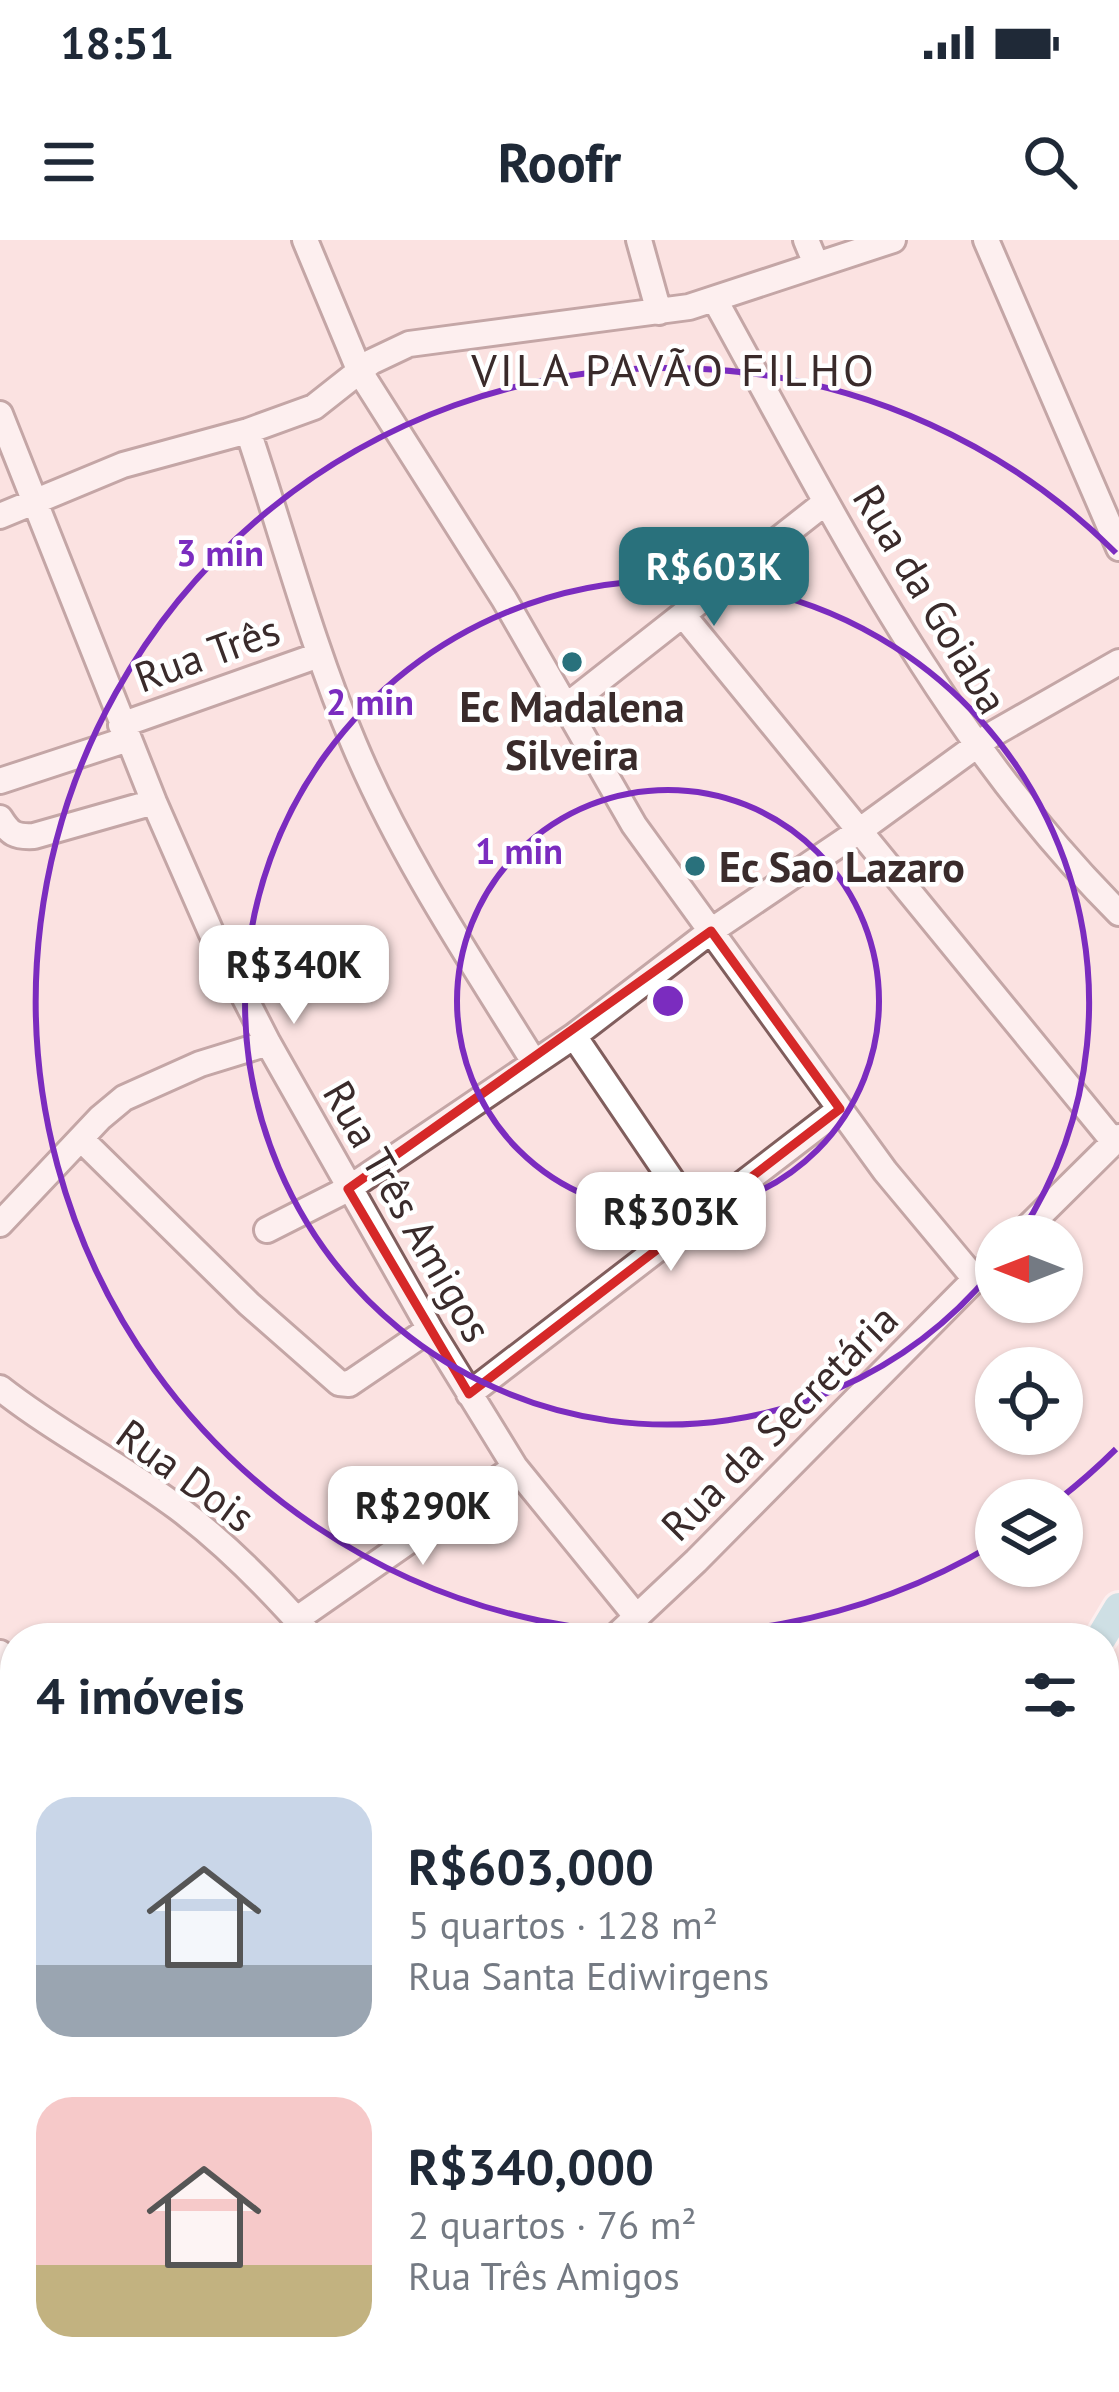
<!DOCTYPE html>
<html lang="pt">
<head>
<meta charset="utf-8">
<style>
	:root { --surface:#fff; --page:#f6f6f7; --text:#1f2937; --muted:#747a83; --accent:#29717c }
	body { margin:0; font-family:"PT Sans",sans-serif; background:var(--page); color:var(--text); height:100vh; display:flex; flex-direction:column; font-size:45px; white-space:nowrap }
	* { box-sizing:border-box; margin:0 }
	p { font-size:39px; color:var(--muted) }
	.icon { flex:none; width:66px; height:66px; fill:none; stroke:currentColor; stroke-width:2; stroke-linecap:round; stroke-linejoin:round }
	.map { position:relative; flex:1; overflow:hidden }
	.panel { position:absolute; left:0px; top:1383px; width:1119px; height:771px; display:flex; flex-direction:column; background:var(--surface); border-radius:48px 48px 0 0; box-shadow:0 3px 9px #0004 }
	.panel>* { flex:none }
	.needle { width:78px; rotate:270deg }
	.buttons { position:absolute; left:975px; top:975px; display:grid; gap:24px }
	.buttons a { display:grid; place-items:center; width:108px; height:108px; border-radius:50%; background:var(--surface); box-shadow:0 3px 9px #0004; font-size:60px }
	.price { position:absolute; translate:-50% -102px; padding:0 27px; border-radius:24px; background:#fff; color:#222; font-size:39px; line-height:78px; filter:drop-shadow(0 3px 6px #0008) }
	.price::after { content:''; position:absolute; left:50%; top:72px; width:36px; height:27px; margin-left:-18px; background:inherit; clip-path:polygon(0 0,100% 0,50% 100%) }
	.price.current { background:var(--accent); color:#fff }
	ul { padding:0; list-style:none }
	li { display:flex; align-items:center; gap:36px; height:300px; padding:0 36px }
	li span { display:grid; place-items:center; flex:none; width:336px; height:240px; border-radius:36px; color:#555 }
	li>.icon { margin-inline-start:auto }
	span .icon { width:144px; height:144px; fill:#fffc; stroke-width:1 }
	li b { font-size:51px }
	h2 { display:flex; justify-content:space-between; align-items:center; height:144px; padding:0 36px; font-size:51px }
	.status { display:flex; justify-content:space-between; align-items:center; height:84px; padding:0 60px; background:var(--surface); direction:ltr }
	.status svg { height:33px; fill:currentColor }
	header { display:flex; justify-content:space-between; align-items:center; height:156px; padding:0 36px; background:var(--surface); font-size:54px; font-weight:600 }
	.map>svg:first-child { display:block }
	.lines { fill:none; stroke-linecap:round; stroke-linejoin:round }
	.minor-casing { stroke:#805e5d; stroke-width:30 }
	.major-casing { stroke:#fff; stroke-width:36 }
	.minor { stroke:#fff; stroke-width:24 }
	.major { stroke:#98dce6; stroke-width:30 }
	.marked { fill:none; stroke:#d62828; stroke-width:9; stroke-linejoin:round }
	.ring { fill:none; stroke:#7b2cbf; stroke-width:6 }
	.poi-dot { fill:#29717c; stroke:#fff; stroke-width:4.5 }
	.labels { text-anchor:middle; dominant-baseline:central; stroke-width:9; stroke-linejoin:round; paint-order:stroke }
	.street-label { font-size:42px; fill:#3a2b2b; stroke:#fff }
	.poi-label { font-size:42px; font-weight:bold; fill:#3a2b2b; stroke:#fff }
	.neighbourhood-label { font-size:45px; letter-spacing:3px; fill:#3a2b2b; stroke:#fff }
	.centre { fill:#7b2cbf; stroke:#fff; stroke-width:6 }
	.ring-label { font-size:36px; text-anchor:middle; font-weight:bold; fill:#7b2cbf; stroke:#fff; stroke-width:9; stroke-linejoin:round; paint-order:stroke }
</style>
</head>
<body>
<div class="status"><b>18:51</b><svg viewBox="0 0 49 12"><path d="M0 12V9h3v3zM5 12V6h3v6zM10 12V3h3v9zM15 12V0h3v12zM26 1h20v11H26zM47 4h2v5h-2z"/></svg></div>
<header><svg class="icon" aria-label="menu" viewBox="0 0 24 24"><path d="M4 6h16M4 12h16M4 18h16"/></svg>Roofr<svg class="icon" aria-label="search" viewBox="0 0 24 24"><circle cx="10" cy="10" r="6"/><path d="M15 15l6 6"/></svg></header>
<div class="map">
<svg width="1119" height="2152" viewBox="0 0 1119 2152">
	<rect width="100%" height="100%" fill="#fbe2e1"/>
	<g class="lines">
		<defs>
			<path id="minor" d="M305,0L360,132L504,359L634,585L885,931L975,1039
				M639,0L659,72
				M806,0L816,24
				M986,0L1119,308
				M715,60C833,273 944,499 1119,673
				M0,174L154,562L211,692L268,803L430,1089L515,1227L636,1376
				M248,191C283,295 311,403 354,504C401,616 470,719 534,822
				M0,276L123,225L248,191L314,167L371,122L409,104L689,67L893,0
				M683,375L1114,902
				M564,468L826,262
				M121,485L319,415
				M0,541L128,499
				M0,578C10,594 15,597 34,596L154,562
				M574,796L696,976
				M81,899L249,1064L339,1143L349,1144L430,1089
				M0,984L100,878L124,858L200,824L268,803
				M267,990L348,949L574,796L711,691L859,591L991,495L1119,422
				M1019,996L1119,897
				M0,1148C57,1193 121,1225 178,1268C227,1305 273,1352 313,1398
				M469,1154L840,869
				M297,1379L515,1227
				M614,1398L696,1321L996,1018
				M0,1413L15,1430
				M1104,1539L1119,1551
				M1104,1796L1119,1809
				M0,2022L15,2006
				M90,2139L103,2152
				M987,2139L1004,2152
				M0,2150L15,2135"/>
			<path id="major" d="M1101,1398L1119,1368
				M605,2152L615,2139"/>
		</defs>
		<!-- minor casing -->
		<use href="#minor" class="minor-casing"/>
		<!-- major casing -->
		<use href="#major" class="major-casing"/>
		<!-- minor -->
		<use href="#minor" class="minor"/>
		<!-- major -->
		<use href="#major" class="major"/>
	</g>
	<!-- marked area -->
	<path d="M0 0H1119V2152H0ZM711,691L840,869L469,1154L348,949Z" fill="#fbe2e1" fill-opacity=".55" fill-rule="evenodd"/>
	<path class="marked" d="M711,691L840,869L469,1154L348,949Z"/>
	<!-- distance rings -->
	<g class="ring">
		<circle cx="668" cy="761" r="211"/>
		<path d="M996 1027A422 422 0 1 1 1020 994"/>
		<path d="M1116 1209A633 633 0 0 1 1058 1260M994 1304A633 633 0 1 1 1116 313"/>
	</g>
	<!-- markers -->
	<g class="poi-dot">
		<circle cx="572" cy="422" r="12"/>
		<circle cx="695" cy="626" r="12"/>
	</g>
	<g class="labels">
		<!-- street labels -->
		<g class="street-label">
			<text transform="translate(931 359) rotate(59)">Rua da Goiaba</text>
			<text transform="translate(207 413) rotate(-20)">Rua Três</text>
			<text transform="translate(408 971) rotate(60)">Rua Três Amigos</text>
			<text transform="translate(779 1182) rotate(-45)">Rua da Secretária</text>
			<text transform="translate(186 1235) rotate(36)">Rua Dois</text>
		</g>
		<!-- poi labels -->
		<g class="poi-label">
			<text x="572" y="466">Ec Madalena<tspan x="572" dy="48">Silveira</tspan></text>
			<text x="719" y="626" text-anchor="start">Ec Sao Lazaro</text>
		</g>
		<!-- neighbourhood labels -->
		<g class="neighbourhood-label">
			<text x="674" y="129">VILA PAVÃO FILHO</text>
		</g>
	</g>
	<circle cx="668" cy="761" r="18" class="centre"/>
	<g class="ring-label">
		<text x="220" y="326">3 min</text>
		<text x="370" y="475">2 min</text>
		<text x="519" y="624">1 min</text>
	</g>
</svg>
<div class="buttons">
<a><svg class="needle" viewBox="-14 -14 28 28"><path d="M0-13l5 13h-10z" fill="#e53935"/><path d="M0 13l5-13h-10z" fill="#747a83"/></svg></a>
<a><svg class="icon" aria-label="locate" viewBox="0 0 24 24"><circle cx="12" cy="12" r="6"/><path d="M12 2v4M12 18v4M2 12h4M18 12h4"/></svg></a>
<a><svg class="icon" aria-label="layers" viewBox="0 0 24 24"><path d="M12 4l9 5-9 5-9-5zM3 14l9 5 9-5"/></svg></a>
</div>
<b class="price current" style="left:714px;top:389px">R$603K</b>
<b class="price" style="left:294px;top:787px">R$340K</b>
<b class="price" style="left:671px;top:1034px">R$303K</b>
<b class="price" style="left:423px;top:1328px">R$290K</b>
<section class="panel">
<h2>4 imóveis<svg class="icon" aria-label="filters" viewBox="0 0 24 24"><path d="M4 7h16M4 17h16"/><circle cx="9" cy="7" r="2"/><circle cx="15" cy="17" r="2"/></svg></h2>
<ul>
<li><span style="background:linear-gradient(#c9d6e8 70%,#9aa5b1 0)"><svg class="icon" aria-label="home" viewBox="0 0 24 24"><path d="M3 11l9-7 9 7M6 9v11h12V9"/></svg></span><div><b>R$603,000</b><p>5 quartos · 128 m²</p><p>Rua Santa Ediwirgens</p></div></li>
<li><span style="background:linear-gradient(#f6c9c9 70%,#c2b280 0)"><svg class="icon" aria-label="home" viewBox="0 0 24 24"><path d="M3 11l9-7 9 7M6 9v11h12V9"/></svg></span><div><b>R$340,000</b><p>2 quartos · 76 m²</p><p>Rua Três Amigos</p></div></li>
</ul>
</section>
</div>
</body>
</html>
